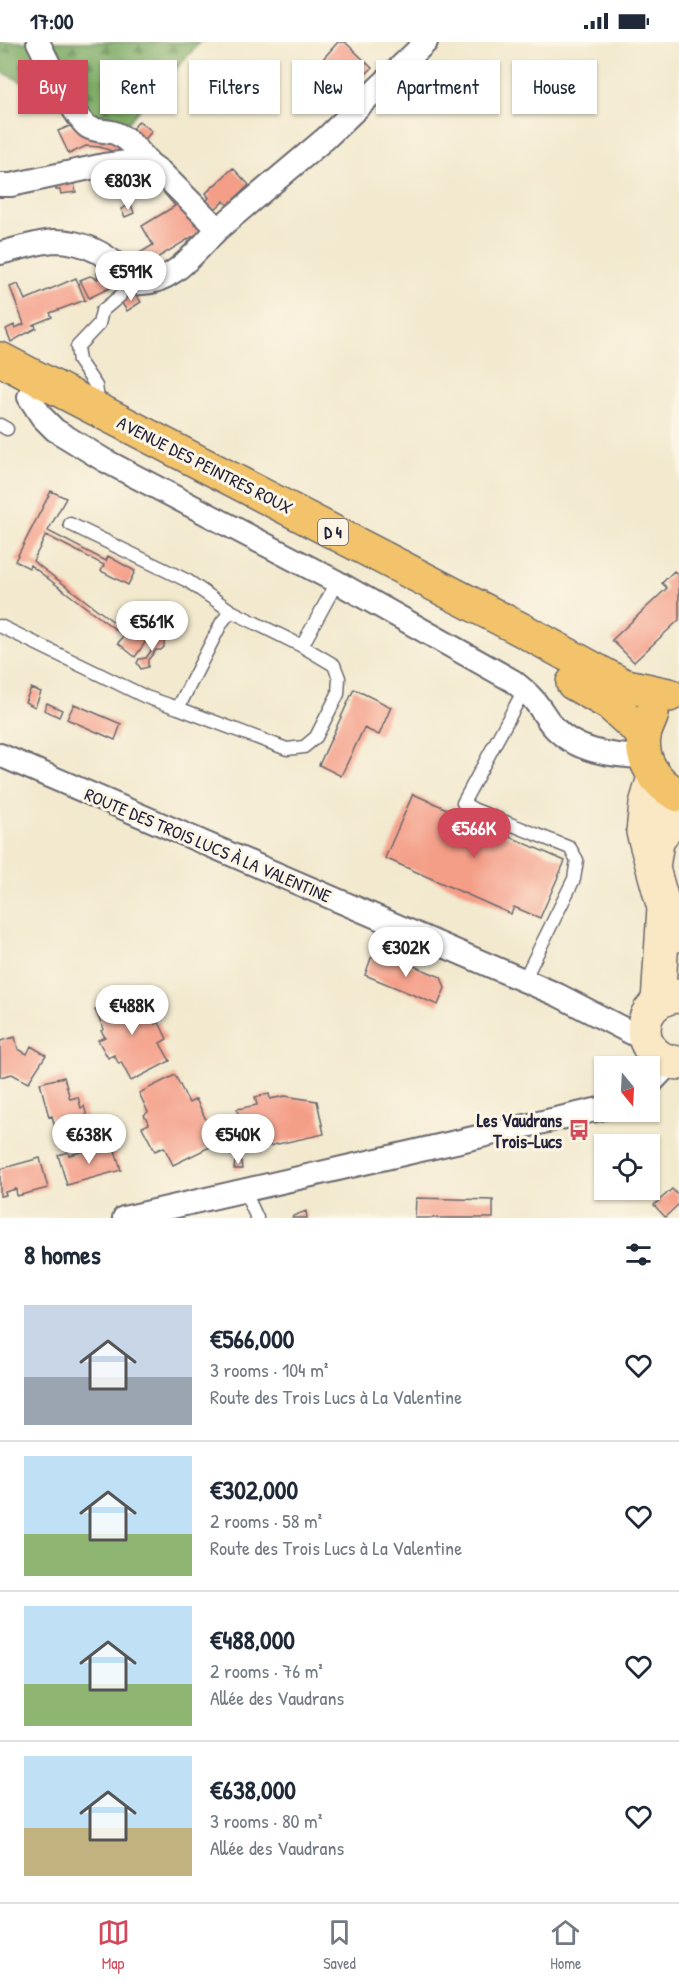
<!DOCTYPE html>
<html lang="en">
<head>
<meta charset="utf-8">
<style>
	:root { --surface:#fff; --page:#f2f2f3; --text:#1f2937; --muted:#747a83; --line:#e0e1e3; --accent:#d1495b }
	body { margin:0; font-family:"Patrick Hand",sans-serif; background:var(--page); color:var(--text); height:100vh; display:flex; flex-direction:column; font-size:22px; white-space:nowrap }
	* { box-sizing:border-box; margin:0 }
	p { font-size:20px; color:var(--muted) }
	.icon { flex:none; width:33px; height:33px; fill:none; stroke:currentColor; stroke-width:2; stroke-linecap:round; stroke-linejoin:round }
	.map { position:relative; height:1176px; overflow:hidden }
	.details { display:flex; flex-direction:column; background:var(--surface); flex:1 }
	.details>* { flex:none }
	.top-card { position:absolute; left:18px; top:18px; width:644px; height:54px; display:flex; gap:12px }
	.needle { width:39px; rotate:162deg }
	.buttons { position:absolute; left:594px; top:1014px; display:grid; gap:12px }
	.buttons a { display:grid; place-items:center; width:66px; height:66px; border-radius:0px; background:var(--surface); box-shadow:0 2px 4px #0004; font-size:30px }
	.price { position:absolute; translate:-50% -51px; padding:0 14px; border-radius:21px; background:#fff; color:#222; font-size:20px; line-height:39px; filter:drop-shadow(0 2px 3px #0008) }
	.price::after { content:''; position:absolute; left:50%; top:36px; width:18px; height:14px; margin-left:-9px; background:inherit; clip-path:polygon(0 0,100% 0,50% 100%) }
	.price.selected { background:var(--accent); color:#fff }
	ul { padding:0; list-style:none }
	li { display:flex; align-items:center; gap:18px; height:150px; padding:0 24px }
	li+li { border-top:2px solid var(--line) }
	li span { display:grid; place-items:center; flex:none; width:168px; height:120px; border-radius:0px; color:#555 }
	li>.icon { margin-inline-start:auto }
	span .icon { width:72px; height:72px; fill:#fffc; stroke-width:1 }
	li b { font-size:26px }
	h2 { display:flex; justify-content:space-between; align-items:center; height:72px; padding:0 24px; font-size:26px }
	.tag { padding:0 21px; border-radius:0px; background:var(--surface); box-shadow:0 2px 4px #0004; font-size:21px; line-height:54px }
	.tag.selected { background:var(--accent); color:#fff }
	.status { display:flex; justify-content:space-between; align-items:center; height:42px; padding:0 30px; background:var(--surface); direction:ltr }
	.status svg { height:16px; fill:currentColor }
	.menu { display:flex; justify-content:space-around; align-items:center; height:84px; border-top:2px solid var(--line); background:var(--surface); font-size:16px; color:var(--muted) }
	.menu a { display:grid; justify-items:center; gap:3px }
	.menu .selected { color:var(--accent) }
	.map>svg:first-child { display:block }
	.forest { fill:url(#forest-firs); stroke:#4e664f; stroke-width:1.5 }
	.building { fill:#f49d87 }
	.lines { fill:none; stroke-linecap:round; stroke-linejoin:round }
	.lane-casing { stroke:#6b686e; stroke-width:15 }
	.street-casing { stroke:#6b686e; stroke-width:26 }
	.secondary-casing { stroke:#6b686e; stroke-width:36 }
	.primary-casing { stroke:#6b686e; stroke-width:36 }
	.lane { stroke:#fff; stroke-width:12 }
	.street { stroke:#fff; stroke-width:22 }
	.secondary { stroke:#fae7c3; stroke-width:33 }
	.primary { stroke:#f2c36a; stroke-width:33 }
	.labels { text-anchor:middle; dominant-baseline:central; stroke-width:6; stroke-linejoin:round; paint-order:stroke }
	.shield { fill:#fcf5e5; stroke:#63616e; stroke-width:1.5 }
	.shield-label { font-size:16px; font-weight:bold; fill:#22223b }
	.street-label { font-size:18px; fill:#22223b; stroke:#fcf5e5 }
	.poi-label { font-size:18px; font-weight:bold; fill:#22223b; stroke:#fcf5e5; text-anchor:end }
</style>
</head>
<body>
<div class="status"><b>17:00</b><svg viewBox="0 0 49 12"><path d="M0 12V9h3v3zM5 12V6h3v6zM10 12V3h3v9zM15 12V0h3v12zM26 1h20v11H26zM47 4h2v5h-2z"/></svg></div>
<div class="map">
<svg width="679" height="1176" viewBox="0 0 679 1176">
	<defs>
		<pattern id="forest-firs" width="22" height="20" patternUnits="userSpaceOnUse" patternTransform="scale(1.5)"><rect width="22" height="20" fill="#7baa63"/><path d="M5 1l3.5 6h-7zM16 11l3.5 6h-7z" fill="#648a53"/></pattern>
	</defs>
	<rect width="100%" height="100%" fill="#fcf5e5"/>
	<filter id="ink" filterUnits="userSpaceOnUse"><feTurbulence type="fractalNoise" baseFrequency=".0167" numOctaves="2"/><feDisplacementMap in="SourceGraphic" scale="12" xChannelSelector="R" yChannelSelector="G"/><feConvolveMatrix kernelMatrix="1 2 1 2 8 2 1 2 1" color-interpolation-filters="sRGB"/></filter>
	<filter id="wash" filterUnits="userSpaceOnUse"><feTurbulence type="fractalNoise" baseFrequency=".008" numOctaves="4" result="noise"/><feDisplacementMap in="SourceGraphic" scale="24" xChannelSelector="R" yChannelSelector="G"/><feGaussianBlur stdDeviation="1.35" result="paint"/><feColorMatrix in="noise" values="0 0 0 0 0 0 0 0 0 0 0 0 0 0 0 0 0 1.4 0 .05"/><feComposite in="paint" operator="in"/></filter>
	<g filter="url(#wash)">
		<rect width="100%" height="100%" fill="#f2e9ce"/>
		<!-- forest -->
		<path class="forest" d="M0,0H200L121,88L0,29Z"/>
		<g id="blocks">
			<!-- building -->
			<path class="building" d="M338,0H345L372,26L352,46L322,18Z
				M139,79L152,89L143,100L130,90Z
				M77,81L132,109L129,115L100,105L86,104L69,112L58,89Z
				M233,126L249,143L228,163L224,159L214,168L206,159L209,156L206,151Z
				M74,141L76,150L61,152L60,148H56V143Z
				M169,147L181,161L195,183L201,179L205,187L132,231L125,220L153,203L142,184L175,164L164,151Z
				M131,162L134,171L125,175L121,167Z
				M108,225L124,239L89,256L80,238L90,234L98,237L97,231Z
				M76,236L85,258L50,271L52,275L32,283H35L36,286L11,300L6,287L14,283L15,286L24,282L10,245L18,242L25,258Z
				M134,250L141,260L127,269L121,260Z
				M51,449L66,456L48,489L106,519L108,514L135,529L128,543L101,529L104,523L46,493L33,519L127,590L132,583L149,595L135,615L118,601L124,594L30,523L29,526L15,519Z
				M674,529L679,534V578L634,620L612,598L667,546L662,541Z
				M148.5 592a4.5 4.5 0 1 1 9 0a4.5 4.5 0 1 1-9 0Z
				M156,595L164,597V605L161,608H156L148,618V625L141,627L137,621L139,617L146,616L153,606L152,602Z
				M31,646L41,650L35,665L25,660Z
				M354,647L391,665L379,693L364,686L341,734L319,723Z
				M47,661L62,668L59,675L44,668Z
				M74,662L121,682L115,698L67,677Z
				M413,752L565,819L540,876L514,865L511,872L385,816Z
				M382,911L441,935L445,946L438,963L365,933L371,916Z
				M125,952L127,956L134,953L142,968L147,965L155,982L159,980L167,997L160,1001L170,1019L131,1039L121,1020L119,1022L114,1013L108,1016L98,998L105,995L101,989L104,987L95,968Z
				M15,995L18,1007L27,1012L31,1004L46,1013L28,1041L12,1032L0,1035V999Z
				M175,1033L189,1061L196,1057L208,1082L202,1085L212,1104L173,1123L164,1105L155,1109L142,1085L149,1082L144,1073L148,1070L139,1051Z
				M64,1035L70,1057L78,1055L81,1066L84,1064L90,1084L57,1093L52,1074L49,1075L40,1041Z
				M269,1052L270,1057L285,1054L317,1059L324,1092L246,1109L237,1067L257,1063L255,1055Z
				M114,1105L121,1128L67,1143L58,1113L68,1110L69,1113L90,1108L91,1111Z
				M40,1116L48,1146L17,1154L16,1147L5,1150L6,1153L0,1154V1127Z
				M235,1119H241L242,1127H234Z
				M672,1147L679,1154V1162L665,1175L654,1163Z
				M416,1156L493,1158V1176H415Z
				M306,1169L307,1176H292L293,1174Z"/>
		</g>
	</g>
	<g filter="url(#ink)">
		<use href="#blocks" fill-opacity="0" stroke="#6b686e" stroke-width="1.5"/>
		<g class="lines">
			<defs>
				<path id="lane" d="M99,364L96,344L79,319L77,305L99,282L102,269L120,254
					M0,383L7,387
					M70,482L188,539L231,569
					M0,584L146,655L178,666
					M302,604L231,569L222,580L178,666L287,707L304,705L316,695L338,652L339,636L334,623L302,604L337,540
					M524,648L463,761L473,767L570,806L577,818L574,837L524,938
					M244,1148L257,1176"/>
				<path id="street" d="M38,0C47,17 74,76 88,85C96,90 106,88 115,91C130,97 139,110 150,122
					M0,143H11L104,123L128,120L150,122L161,130L218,187L326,96L426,0
					M0,211C18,207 37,200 55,199C88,199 115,217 135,241C170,245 195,210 218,187
					M29,355L42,375L55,388L104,418L337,540L513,639C519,644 526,649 531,655C539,663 544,673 551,682C574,710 612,714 645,715
					M0,713L558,953L645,998
					M650,1042L671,1020
					M124,1176L604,1066"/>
				<path id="secondary" d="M654,735L646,762L643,790L664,866L679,893
					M653,825L657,800L679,764
					M679,954C633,956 632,1018 679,1021
					M658,960L664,866"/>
				<path id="primary" d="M0,317L526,590L623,643L669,653
					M573,641L610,662L644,693
					M652,672C650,678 647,684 645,690C638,717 656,742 679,753"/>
			</defs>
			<!-- lane casing -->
			<use href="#lane" class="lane-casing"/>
			<!-- street casing -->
			<use href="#street" class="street-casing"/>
			<!-- secondary casing -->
			<use href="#secondary" class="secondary-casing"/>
			<!-- primary casing -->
			<use href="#primary" class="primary-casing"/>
			<!-- lane -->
			<use href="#lane" class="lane"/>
			<!-- street -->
			<use href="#street" class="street"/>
			<!-- secondary -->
			<use href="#secondary" class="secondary"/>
			<!-- primary -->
			<use href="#primary" class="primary"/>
		</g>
	</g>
	<!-- icons -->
	<defs>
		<symbol id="bus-bare" viewBox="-9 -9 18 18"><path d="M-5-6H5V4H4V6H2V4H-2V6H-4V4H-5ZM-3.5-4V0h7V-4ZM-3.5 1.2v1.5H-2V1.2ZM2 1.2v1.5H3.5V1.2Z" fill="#d1495b" stroke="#fcf5e5" stroke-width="2.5" paint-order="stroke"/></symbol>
	</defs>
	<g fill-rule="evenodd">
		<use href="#bus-bare" x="564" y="1073" width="30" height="30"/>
	</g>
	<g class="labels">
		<!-- shield labels -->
		<rect class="shield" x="318" y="477" width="30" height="26" rx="4.5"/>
		<g class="shield-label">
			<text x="333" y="490">D 4</text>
		</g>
		<!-- street labels -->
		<g class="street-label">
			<text transform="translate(205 423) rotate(27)">AVENUE DES PEINTRES ROUX</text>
			<text transform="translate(208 803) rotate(23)">ROUTE DES TROIS LUCS À LA VALENTINE</text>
		</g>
		<!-- poi labels -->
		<g class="poi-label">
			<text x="562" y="1078">Les Vaudrans<tspan x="562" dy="21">Trois-Lucs</tspan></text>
		</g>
	</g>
</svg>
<div class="buttons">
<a><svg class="needle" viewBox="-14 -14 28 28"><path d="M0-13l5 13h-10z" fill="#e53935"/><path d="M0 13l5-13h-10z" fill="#747a83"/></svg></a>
<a><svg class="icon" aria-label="locate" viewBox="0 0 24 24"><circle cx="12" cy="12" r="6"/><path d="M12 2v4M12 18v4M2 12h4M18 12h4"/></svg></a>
</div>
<b class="price" style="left:128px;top:169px">€803K</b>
<b class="price" style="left:131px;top:260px">€591K</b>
<b class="price" style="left:152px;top:610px">€561K</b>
<b class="price selected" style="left:474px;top:817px">€566K</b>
<b class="price" style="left:406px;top:936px">€302K</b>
<b class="price" style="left:132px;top:994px">€488K</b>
<b class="price" style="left:89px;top:1123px">€638K</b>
<b class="price" style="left:238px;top:1123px">€540K</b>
<div class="top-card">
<a class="tag selected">Buy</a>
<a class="tag">Rent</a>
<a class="tag">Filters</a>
<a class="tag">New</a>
<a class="tag">Apartment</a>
<a class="tag">House</a>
</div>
</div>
<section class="details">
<h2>8 homes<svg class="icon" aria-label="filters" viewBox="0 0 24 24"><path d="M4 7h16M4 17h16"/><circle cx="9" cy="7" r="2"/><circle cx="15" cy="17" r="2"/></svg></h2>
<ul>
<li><span style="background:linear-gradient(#c9d6e8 60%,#9aa5b1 0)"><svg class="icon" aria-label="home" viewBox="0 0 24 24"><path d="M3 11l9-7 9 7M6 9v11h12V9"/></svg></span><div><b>€566,000</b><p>3 rooms · 104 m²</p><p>Route des Trois Lucs à La Valentine</p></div><svg class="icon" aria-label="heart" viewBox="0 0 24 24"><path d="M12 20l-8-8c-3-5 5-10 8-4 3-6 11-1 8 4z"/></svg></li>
<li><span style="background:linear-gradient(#bfe0f5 65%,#8fb573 0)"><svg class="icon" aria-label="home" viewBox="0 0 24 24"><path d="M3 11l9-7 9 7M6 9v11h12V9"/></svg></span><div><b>€302,000</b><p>2 rooms · 58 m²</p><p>Route des Trois Lucs à La Valentine</p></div><svg class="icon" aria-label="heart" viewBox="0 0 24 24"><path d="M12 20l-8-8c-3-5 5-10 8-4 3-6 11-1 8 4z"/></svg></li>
<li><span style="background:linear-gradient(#bfe0f5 65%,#8fb573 0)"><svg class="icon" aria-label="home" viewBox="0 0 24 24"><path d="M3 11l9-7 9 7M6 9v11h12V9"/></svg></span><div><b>€488,000</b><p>2 rooms · 76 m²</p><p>Allée des Vaudrans</p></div><svg class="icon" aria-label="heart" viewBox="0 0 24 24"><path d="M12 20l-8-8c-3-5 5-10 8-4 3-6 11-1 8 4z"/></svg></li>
<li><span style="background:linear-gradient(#bfe0f5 60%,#c2b280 0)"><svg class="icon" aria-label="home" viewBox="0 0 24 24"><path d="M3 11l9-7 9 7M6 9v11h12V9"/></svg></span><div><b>€638,000</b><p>3 rooms · 80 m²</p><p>Allée des Vaudrans</p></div><svg class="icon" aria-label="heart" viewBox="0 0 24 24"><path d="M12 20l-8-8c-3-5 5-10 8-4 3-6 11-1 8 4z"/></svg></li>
</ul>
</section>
<nav class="menu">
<a class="selected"><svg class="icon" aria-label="map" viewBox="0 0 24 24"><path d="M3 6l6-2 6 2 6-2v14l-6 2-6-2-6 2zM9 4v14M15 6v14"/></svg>Map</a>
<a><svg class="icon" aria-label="saved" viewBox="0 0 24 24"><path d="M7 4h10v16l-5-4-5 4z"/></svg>Saved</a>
<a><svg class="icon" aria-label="home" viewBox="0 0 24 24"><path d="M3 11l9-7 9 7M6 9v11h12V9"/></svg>Home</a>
</nav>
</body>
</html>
